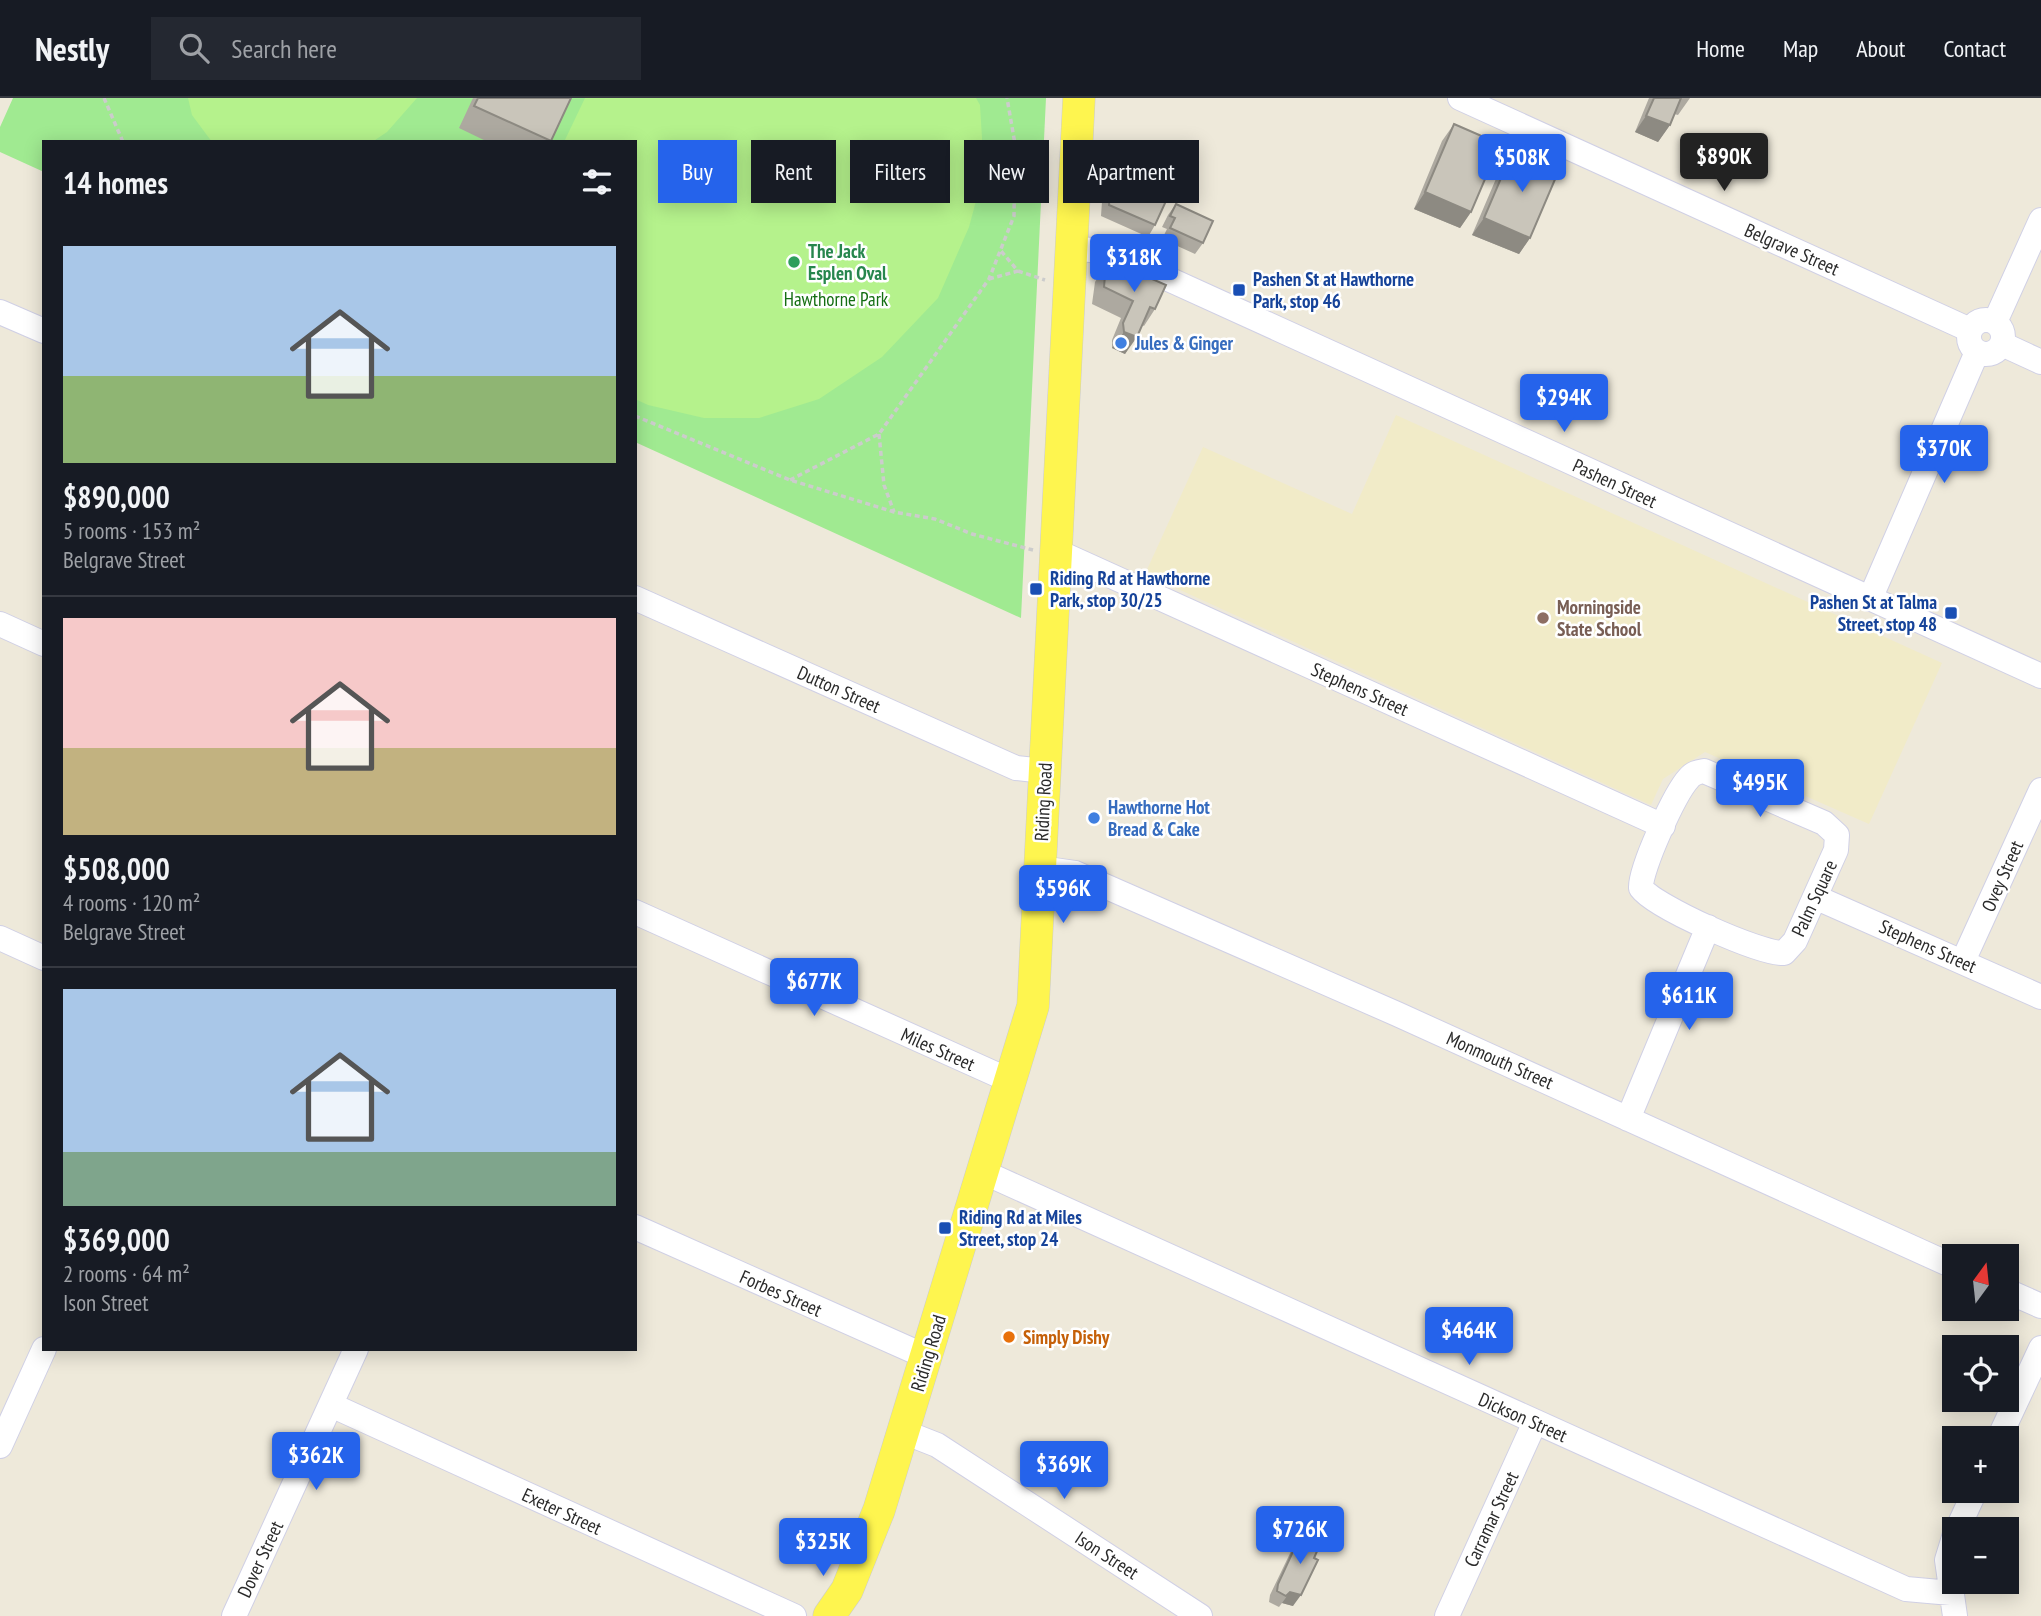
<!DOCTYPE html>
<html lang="en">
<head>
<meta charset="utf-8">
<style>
	:root { --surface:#171b24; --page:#242831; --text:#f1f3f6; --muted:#9ea1a6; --line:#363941; --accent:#2563eb }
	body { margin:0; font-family:"PT Sans Narrow",sans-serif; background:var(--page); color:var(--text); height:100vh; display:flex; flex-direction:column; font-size:26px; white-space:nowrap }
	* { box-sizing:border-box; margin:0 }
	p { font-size:23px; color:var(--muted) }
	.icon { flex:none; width:38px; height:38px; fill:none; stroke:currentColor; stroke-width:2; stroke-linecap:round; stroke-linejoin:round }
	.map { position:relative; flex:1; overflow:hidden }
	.details { position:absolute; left:42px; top:42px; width:595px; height:1211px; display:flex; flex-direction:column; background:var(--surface); border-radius:0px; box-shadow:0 4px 18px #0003 }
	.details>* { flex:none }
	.banner { position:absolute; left:658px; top:42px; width:665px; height:63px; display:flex; gap:14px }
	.needle { width:46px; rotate:15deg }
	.fabs { position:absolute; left:1942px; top:1146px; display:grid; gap:14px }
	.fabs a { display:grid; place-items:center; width:77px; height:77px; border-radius:0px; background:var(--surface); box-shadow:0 4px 18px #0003; font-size:35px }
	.price { position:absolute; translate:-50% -60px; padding:0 16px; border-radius:7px; background:var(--accent); color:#fff; font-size:23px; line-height:46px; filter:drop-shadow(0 2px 4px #0008) }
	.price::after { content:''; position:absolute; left:50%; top:42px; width:21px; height:16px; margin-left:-10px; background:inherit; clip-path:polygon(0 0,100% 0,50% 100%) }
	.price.active { background:#222; color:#fff }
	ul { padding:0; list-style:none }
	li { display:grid; align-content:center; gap:14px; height:371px; padding:0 21px }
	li+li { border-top:2px solid var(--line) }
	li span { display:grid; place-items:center; height:217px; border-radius:0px; color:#555 }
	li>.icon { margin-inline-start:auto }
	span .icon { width:126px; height:126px; fill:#fffc; stroke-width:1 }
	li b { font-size:30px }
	h2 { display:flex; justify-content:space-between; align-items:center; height:84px; padding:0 21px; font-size:30px }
	.chip { padding:0 24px; border-radius:0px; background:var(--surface); box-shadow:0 4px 18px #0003; font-size:24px; line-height:63px }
	.chip.active { background:var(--accent); color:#fff }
	header { display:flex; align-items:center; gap:42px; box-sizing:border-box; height:98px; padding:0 35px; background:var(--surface); border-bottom:2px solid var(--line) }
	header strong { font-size:33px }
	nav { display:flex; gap:38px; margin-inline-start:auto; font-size:24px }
	.search { width:490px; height:63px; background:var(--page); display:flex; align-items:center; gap:18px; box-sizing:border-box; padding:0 24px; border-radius:0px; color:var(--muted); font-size:26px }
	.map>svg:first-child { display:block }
	.education { fill:#f1ebc8 }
	.green { fill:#a0ea91 }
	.pitch { fill:#b5f28c }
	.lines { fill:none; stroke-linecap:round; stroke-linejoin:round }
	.minor-casing { stroke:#d0d0e5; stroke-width:26 }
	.major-casing { stroke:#ccc; stroke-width:33 }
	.path { stroke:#ccc; stroke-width:3.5; stroke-dasharray:5 3.5; stroke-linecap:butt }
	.minor { stroke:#fff; stroke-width:24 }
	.major { stroke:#fef54f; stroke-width:32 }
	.wall { fill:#ada9a0 }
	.shaded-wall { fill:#8d8a82 }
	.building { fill:#c9c5ba; stroke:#8d8a82; stroke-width:2 }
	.leisure-dot { fill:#2e9e5b; stroke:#fff; stroke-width:2.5 }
	.transit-dot { fill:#1a4fb4; stroke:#fff; stroke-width:2.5 }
	.shop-dot { fill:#3f7fe0; stroke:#fff; stroke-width:2.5 }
	.education-dot { fill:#8d6e63; stroke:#fff; stroke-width:2.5 }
	.food-dot { fill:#e8710a; stroke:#fff; stroke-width:2.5 }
	.labels { text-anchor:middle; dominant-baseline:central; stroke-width:5; stroke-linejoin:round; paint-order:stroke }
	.street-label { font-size:19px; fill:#2a2a2a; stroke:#fff }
	.leisure-label { font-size:19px; font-weight:bold; fill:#27864d; stroke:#fff; text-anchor:start }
	.transit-label { font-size:19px; font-weight:bold; fill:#164399; stroke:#fff; text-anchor:start }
	.park-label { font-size:19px; fill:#156e13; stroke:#fff }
	.shop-label { font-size:19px; font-weight:bold; fill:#366cbe; stroke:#fff; text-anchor:start }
	.education-label { font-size:19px; font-weight:bold; fill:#785e54; stroke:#fff; text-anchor:start }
	.food-label { font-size:19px; font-weight:bold; fill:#c56008; stroke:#fff; text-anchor:start }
</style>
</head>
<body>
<header>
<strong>Nestly</strong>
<div class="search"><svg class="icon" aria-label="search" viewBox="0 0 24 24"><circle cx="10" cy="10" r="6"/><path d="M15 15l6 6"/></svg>Search here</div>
<nav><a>Home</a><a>Map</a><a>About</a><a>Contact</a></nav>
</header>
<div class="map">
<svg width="2041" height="1518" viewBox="0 0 2041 1518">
	<rect width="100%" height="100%" fill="#eee9da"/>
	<!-- education -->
	<path class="education" d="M1396,317L1942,565L1869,726L1705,654L1663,681L1651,707L1145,476L1203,349L1352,416Z"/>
	<!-- green -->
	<path class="green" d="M13,0H1046L1021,520L635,344V44H44V74L0,54V29Z"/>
	<!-- pitch -->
	<path class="pitch" d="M188,0H417L387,34L372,44H212L192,17Z
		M585,0H976L980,7L984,73L969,129L938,200L882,259L819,301L759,320H704L648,307L635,301V44H564Z"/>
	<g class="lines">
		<defs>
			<path id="minor" d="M1460,0L1970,232
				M1072,150L1109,154L2041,578
				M0,214L44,233
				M1969 239a17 17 0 1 1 34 0a17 17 0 1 1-34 0Z
				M1995,224L2041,122
				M2002,246L2041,264
				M1056,453L1663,728
				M635,500L1016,670L1044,673
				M1870,501L1977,254
				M0,526L44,546
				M1704,673L1824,725L1837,737L1836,752L1795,843L1784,855C1760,856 1655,809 1641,790C1640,771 1675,695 1689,680C1693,675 1698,674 1704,673Z
				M1040,770L1075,775L1397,916L1955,1169
				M1815,799L2041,899
				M635,814L1011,983
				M0,840L44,860
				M1963,863L2041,692
				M1628,1021L1708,829
				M983,1074L1906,1491L1951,1495
				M635,1129L927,1259
				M2007,1193L2041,1208
				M331,1307L794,1518
				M904,1334L937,1347L1200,1518
				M1999,1340L2041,1250
				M0,1348L44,1251
				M1957,1432L1975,1393
				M1955,1436L1947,1462L1955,1518
				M234,1518L356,1251
				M1447,1518L1535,1324"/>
			<path id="major" d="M829,1518L847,1492L879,1412L1033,908L1079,0"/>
		</defs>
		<!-- minor casing -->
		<use href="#minor" class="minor-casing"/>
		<!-- major casing -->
		<use href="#major" class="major-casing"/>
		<!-- path -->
		<path class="path" d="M104,0L123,44
			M1018,173L1045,182
			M989,181L1018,173L1001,153
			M635,318L790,382L894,414L935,421L972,436L1033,452
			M879,336L884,387L894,414
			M790,382L879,336L989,181L1014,118L1015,46L1007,0"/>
		<!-- minor -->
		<use href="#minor" class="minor"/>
		<!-- major -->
		<use href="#major" class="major"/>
	</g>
	<!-- wall -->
	<path class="wall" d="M473,0H571L551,44H488L459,30Z
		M1649,0H1690L1678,17L1674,16L1670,27L1658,44L1635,34Z
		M1454,26L1471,114L1460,130L1414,111L1442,43Z
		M1513,52L1530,140L1519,156L1472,137L1501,69Z
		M1111,78L1155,127L1148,139L1101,118L1103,89Z
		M1176,106L1203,145L1195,156L1162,141L1167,131L1162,129L1168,117Z
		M1106,167L1155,211L1144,228L1142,227L1125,256L1112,250V242L1121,220L1092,206L1095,184Z
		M1302,1434L1293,1508L1282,1505L1279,1509L1269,1504L1270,1497L1295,1445Z"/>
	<!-- shaded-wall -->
	<path class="shaded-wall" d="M1646,18L1670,27L1658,44L1635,34Z
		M1425,94L1471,114L1460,130L1414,111Z
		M1484,120L1530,140L1519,156L1472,137Z
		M1124,234L1137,239L1125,256L1112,250Z
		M1290,1494L1301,1497L1293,1508L1282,1505Z"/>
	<!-- building -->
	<path class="building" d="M478,0H571L551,43L474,8Z
		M1654,0H1681L1670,27L1646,18Z
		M1454,26L1500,46L1471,114L1425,94Z
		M1513,52L1559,72L1530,140L1484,120Z
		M1111,78L1166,103L1155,127L1109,107Z
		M1176,106L1213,123L1203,145L1170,130L1175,120L1170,118Z
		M1113,164L1166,187L1155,211L1150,209L1137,239L1124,234L1123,225L1133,203L1104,189L1106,167Z
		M1302,1434L1322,1442L1314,1460L1318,1462L1301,1497L1290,1494L1286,1498L1277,1493L1278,1486Z"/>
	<!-- markers -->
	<circle class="leisure-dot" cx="794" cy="164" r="7"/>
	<g class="transit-dot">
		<rect x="1232" y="185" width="14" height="14" rx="3.5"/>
		<rect x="1029" y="484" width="14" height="14" rx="3.5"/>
		<rect x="1944" y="508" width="14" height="14" rx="3.5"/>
		<rect x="938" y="1123" width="14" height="14" rx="3.5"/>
	</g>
	<g class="shop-dot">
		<circle cx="1121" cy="245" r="7"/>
		<circle cx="1094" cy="720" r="7"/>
	</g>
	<circle class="education-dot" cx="1543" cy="520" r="7"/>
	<circle class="food-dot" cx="1009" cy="1239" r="7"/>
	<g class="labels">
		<!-- street labels -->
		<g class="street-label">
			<text transform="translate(1792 151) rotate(24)">Belgrave Street</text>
			<text transform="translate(1615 385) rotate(25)">Pashen Street</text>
			<text transform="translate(839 591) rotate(24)">Dutton Street</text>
			<text transform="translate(1360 591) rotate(24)">Stephens Street</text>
			<text transform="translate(1043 704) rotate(-87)">Riding Road</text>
			<text transform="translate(2002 778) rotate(-66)">Ovey Street</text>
			<text transform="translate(1814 800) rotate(-65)">Palm Square</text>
			<text transform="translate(1928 848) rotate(24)">Stephens Street</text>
			<text transform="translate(938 951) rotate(24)">Miles Street</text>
			<text transform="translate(1500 962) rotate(24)">Monmouth Street</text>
			<text transform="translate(781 1195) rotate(24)">Forbes Street</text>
			<text transform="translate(928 1255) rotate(-73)">Riding Road</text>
			<text transform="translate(1523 1319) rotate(24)">Dickson Street</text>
			<text transform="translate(562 1413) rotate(25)">Exeter Street</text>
			<text transform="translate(1491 1421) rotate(-65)">Carramar Street</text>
			<text transform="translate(1107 1457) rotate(33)">Ison Street</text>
			<text transform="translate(260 1461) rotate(-65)">Dover Street</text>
		</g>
		<!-- leisure labels -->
		<g class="leisure-label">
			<text x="808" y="153">The Jack<tspan x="808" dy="22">Esplen Oval</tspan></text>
		</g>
		<!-- transit labels -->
		<g class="transit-label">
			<text x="1253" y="181">Pashen St at Hawthorne<tspan x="1253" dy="22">Park, stop 46</tspan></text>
			<text x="1050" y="480">Riding Rd at Hawthorne<tspan x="1050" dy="22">Park, stop 30/25</tspan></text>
			<text x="1937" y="504" text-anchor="end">Pashen St at Talma<tspan x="1937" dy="22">Street, stop 48</tspan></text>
			<text x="959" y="1119">Riding Rd at Miles<tspan x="959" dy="22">Street, stop 24</tspan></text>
		</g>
		<!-- park labels -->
		<g class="park-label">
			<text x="836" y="201">Hawthorne Park</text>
		</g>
		<!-- shop labels -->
		<g class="shop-label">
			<text x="1135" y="245">Jules &amp; Ginger</text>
			<text x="1108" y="709">Hawthorne Hot<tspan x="1108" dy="22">Bread &amp; Cake</tspan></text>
		</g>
		<!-- education labels -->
		<g class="education-label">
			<text x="1557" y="509">Morningside<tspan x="1557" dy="22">State School</tspan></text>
		</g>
		<!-- food labels -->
		<g class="food-label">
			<text x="1023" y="1239">Simply Dishy</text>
		</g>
	</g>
</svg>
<div class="fabs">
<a><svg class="needle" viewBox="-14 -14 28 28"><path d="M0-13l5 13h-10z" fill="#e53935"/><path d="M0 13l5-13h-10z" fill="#9ea1a6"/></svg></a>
<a><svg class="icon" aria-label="locate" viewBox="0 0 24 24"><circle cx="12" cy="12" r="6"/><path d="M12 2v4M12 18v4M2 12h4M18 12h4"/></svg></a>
<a>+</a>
<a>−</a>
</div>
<b class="price active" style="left:1724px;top:95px">$890K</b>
<b class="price" style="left:1522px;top:96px">$508K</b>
<b class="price" style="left:1134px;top:196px">$318K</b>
<b class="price" style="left:1564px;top:336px">$294K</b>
<b class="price" style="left:1944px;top:387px">$370K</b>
<b class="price" style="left:1760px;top:721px">$495K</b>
<b class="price" style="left:1063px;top:827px">$596K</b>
<b class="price" style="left:814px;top:920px">$677K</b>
<b class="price" style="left:1689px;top:934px">$611K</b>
<b class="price" style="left:1469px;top:1269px">$464K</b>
<b class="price" style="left:316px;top:1394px">$362K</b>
<b class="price" style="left:1064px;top:1403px">$369K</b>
<b class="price" style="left:1300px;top:1468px">$726K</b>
<b class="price" style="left:823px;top:1480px">$325K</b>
<div class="banner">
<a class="chip active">Buy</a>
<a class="chip">Rent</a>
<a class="chip">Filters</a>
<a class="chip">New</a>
<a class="chip">Apartment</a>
</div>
<section class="details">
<h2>14 homes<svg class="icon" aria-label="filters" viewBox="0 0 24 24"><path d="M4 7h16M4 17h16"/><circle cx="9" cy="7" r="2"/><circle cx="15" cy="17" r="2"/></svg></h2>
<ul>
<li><span style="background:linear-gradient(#a9c7e8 60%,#8fb573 0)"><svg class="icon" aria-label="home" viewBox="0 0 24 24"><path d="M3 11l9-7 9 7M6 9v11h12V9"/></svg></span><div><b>$890,000</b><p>5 rooms · 153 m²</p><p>Belgrave Street</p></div></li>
<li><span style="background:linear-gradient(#f6c9c9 60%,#c2b280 0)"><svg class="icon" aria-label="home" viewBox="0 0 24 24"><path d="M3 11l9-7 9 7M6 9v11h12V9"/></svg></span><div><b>$508,000</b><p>4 rooms · 120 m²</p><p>Belgrave Street</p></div></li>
<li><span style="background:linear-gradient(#a9c7e8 75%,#7fa58c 0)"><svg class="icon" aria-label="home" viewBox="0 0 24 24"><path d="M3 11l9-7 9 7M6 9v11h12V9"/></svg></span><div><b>$369,000</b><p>2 rooms · 64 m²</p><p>Ison Street</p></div></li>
</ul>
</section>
</div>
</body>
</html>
